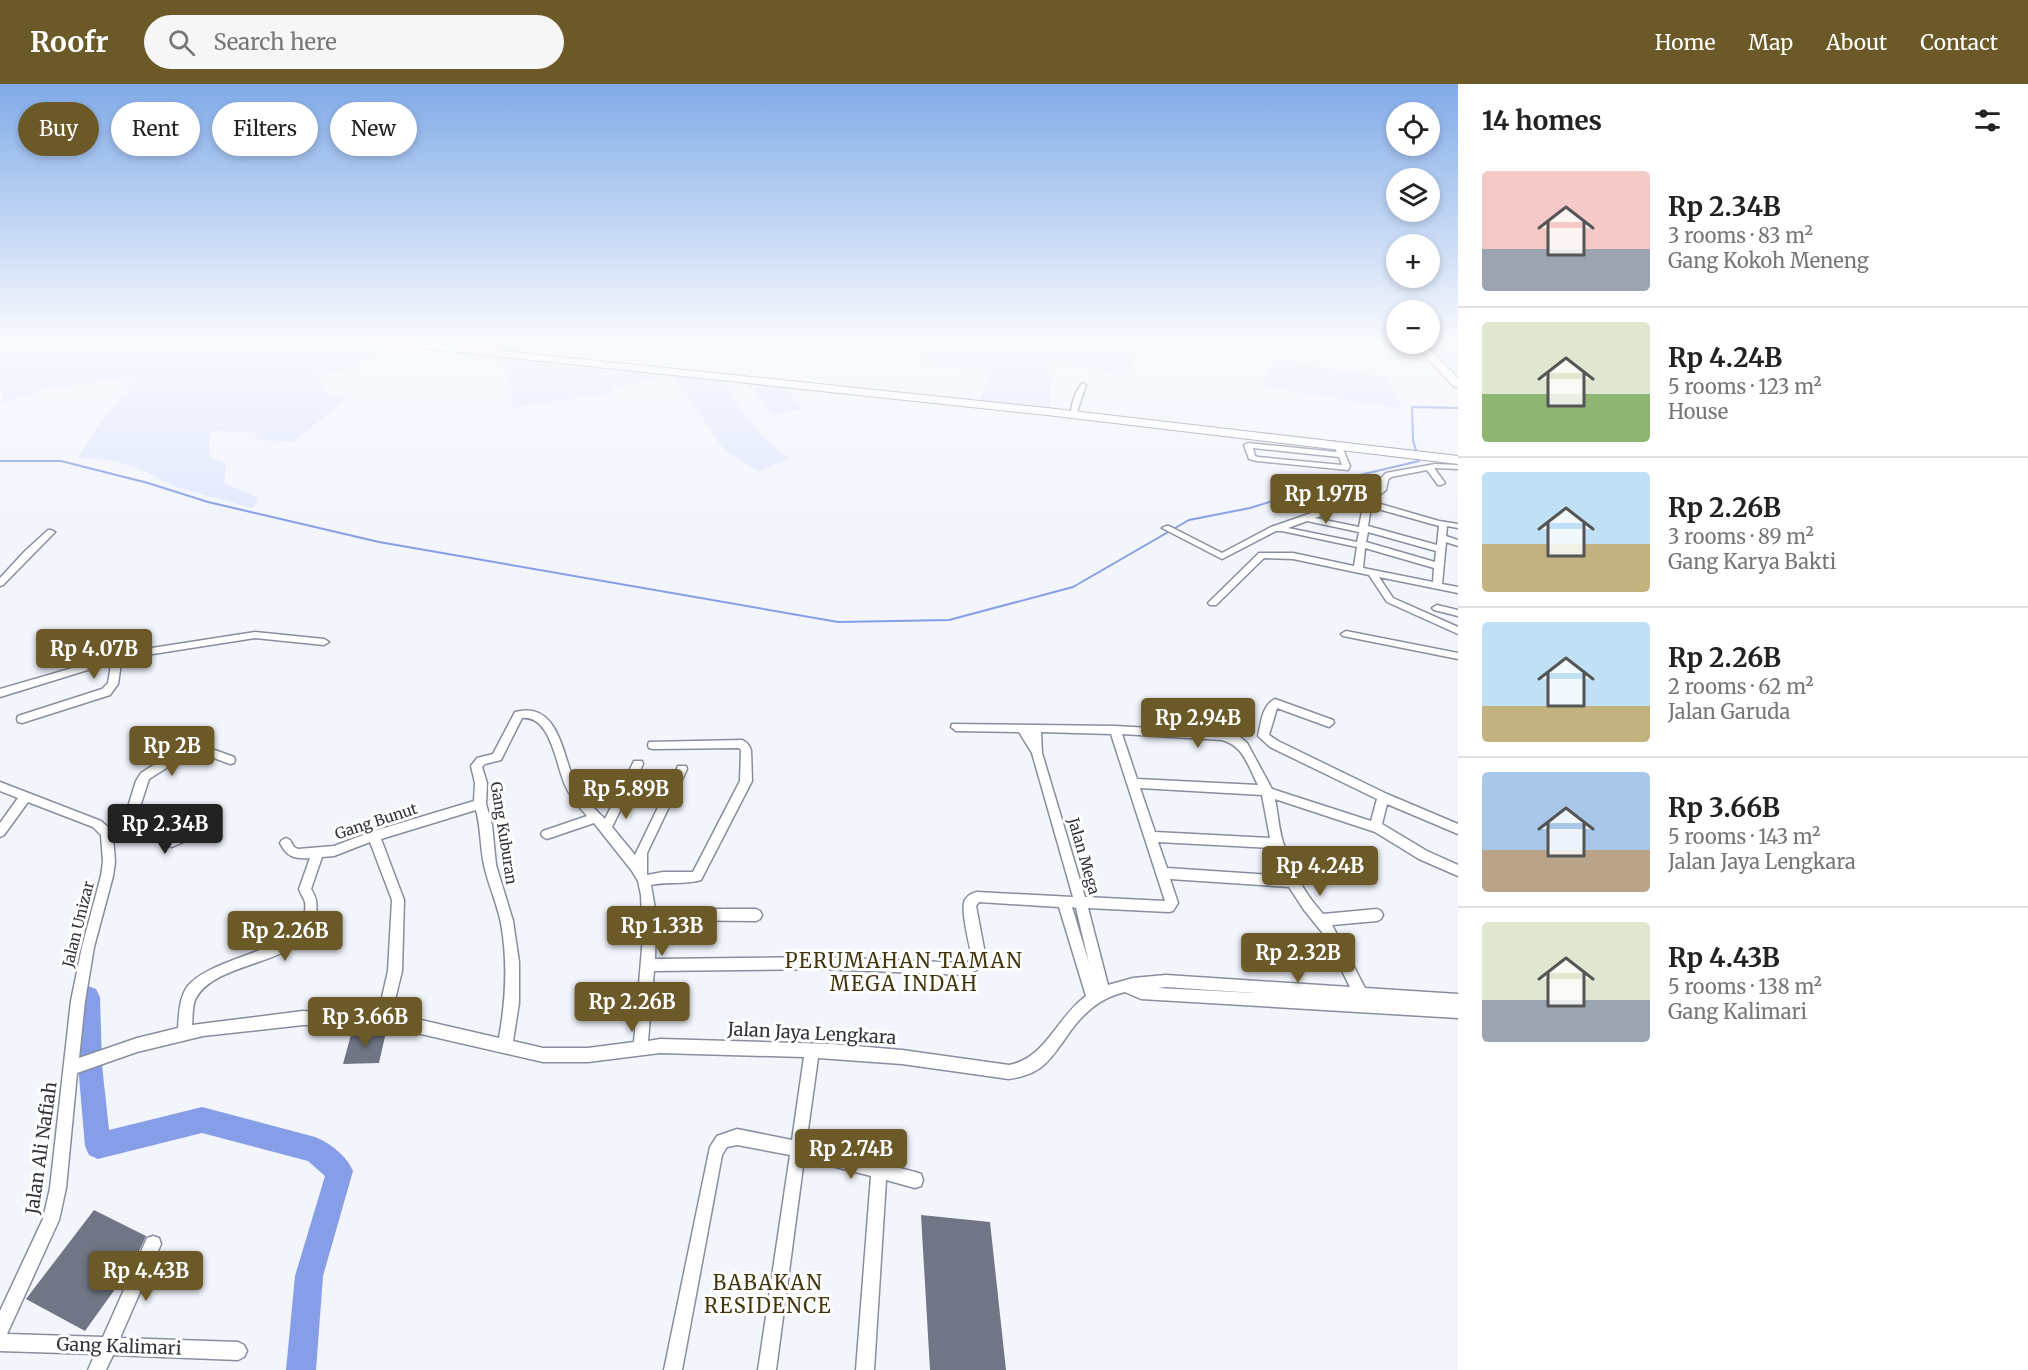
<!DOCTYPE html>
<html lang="en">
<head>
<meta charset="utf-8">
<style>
	:root { --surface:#fff; --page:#f6f6f6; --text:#222; --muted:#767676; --line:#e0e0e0; --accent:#6b5927 }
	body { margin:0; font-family:Merriweather,serif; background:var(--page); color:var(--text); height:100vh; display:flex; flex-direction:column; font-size:22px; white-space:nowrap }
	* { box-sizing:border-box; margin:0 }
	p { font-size:20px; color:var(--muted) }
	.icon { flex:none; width:33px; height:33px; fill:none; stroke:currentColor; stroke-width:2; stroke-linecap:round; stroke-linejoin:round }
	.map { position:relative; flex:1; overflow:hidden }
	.details { display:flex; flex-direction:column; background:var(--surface); width:570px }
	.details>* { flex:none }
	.banner { position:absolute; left:18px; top:18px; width:570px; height:54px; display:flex; gap:12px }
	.fabs { position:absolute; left:1386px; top:18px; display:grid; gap:12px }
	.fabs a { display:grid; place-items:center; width:54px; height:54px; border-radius:50%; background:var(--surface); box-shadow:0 3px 9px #0003; font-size:30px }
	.price { position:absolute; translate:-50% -51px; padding:0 14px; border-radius:6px; background:var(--accent); color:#fff; font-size:20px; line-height:39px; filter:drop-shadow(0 2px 3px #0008) }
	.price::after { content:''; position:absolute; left:50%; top:36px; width:18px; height:14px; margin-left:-9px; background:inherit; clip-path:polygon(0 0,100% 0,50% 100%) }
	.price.active { background:#222; color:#fff }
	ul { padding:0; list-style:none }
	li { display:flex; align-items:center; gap:18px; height:150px; padding:0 24px }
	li+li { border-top:2px solid var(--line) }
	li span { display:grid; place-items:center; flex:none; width:168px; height:120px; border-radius:6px; color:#555 }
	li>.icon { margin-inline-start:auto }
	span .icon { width:72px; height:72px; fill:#fffc; stroke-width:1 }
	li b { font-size:26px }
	h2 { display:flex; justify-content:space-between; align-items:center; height:72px; padding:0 24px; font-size:26px }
	.pill { padding:0 21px; border-radius:27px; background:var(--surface); box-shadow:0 3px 9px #0003; font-size:21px; line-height:54px }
	.pill.active { background:var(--accent); color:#fff }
	header { display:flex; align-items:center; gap:36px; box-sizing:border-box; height:84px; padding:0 30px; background:var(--accent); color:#fff }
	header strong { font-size:28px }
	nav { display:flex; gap:33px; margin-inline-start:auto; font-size:21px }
	.search { width:420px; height:54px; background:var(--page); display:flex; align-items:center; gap:15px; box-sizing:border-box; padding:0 21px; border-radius:33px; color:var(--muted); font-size:22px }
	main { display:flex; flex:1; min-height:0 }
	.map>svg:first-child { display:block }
	.built { fill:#e2e9fd }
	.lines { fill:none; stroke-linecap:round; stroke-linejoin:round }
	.stream { stroke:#869de7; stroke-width:2 }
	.river { fill:#869de7; fill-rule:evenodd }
	.building { fill:#707685 }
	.minor-casing { stroke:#888e9e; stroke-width:3 }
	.trunk-casing { stroke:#888e9e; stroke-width:2 }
	.minor { fill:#fff; fill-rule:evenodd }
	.trunk { fill:#fff; fill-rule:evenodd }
	.labels { text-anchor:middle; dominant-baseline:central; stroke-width:6; stroke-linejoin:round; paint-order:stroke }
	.street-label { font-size:15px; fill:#30333a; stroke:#fff }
	.near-street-label { font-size:18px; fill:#30333a; stroke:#fff }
	.near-neighbourhood-label { font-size:20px; letter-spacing:1.5px; fill:#43350b; stroke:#fff }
</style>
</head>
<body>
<header>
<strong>Roofr</strong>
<div class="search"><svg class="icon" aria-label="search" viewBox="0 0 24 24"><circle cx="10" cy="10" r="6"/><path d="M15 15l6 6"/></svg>Search here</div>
<nav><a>Home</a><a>Map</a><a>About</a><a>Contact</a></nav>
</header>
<main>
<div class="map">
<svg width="1458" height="1286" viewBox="0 0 1458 1286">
	<rect width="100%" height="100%" fill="#f2f5fc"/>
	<!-- built -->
	<path class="built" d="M0,255H337L402,261L358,279L359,285L319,290L325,308L348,314L293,358L254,355L258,348L212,347L209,356L210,374L226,379L224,399L258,414L253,424L176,403L143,386L110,376L78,374L101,337L137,292L46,305L27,313L0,319L3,305H0Z
		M398,255H531L523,268Z
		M929,255H980L1017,261L1019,255H1143L1128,291L1049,279L1051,324L979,317L992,288L923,281V266Z
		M1430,255H1458V295L1425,260H1430Z
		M498,271L663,290V292L612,305L610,309L512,324L511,301Z
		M1272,275L1386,293L1403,325L1262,302Z
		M669,290L727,296L731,313L759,349L789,375L758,387L724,366L689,314Z
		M748,299L783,302L804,325L772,331Z"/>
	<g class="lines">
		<!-- stream -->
		<path class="stream" d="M0,377H61L148,399L208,418L379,458L838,538L949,536L1073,503L1189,436L1250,424L1347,394L1419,377L1413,356L1412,323L1458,324"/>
		<!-- river -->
		<path class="river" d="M88,902L96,905L100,913L102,981L109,1046L202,1023L315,1053C330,1059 347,1072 353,1087L323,1192L316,1286H286L295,1192L325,1092L308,1077L202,1049L98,1075L89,1071L85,1062L78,981L76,913L80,905Z"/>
	</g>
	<!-- building -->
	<path class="building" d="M352,947L386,948L379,979L343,980Z
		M94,1126L146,1152L133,1180L85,1247L26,1215Z
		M921,1131L990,1138L1006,1286H930Z"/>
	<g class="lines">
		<defs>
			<path id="minor" d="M186,255H209L206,257L188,258L186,257Z
				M1083,299L1086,301L1076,331L1071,332C1070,323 1076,305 1083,299Z
				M1334,358L1341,360L1350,382L1348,386L1257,377L1249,375L1244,361L1248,359L1337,368L1333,360ZM1253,364L1339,373L1342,381L1258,373L1255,372Z
				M1435,380L1458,381V385L1434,384L1445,399L1441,401H1438L1427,386L1391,393L1388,396L1386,406L1373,416L1377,419L1439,437L1458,440V444L1447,442L1446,452L1458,456V462L1446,458L1442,500L1458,503V509L1379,493L1393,514L1458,543V550L1387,518L1369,491L1293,475L1264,474L1216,521H1210L1208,519L1210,517L1259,469H1293L1354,482L1357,463L1282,447H1276L1222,475L1162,444L1166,442H1169L1222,469L1271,443L1352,415L1365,418V414L1379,403L1380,395L1386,389ZM1355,420L1363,422L1359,443L1315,434ZM1371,423L1439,442L1437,461L1368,442ZM1307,437L1359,448L1357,458L1288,444ZM1368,448L1436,467L1435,478L1366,458ZM1365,464L1434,484L1433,498L1363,484Z
				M48,446H51L55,448L3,501L0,502V494L25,467Z
				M1437,521L1458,526V532L1434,526L1432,524Z
				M1346,547L1458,569V575L1343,552L1341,550Z
				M255,548L324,555L329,558L324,561L255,554L140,572L121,579L118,600L110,611L22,639L18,638L17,635L18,632L102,605L108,599L111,581L107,580L0,613V605L107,574L113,575L139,566Z
				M1275,615L1333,636L1334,639L1329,643L1277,624L1269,651L1278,657L1387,710L1458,740V750L1387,720L1382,740L1427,767L1458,781V792L1419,775L1375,748L1275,715C1278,729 1279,748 1284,761C1292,787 1305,810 1323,830L1377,825L1381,827L1383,831L1381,835L1377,837L1332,841L1365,904L1458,910V934L1141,915L1125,908C1099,914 1082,930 1067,952C1059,963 1051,976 1040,984C1030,991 1020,993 1009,995L902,980L818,974L806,1060L915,1088L921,1090L923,1096L921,1102L915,1104L886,1096L874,1286H856L871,1092L804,1075L776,1286H758L790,1071L737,1061L727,1063L722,1071L682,1286H664L710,1063L717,1052L737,1045L792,1056L804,973L660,969L588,978H543L408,947L330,941H303L203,952L137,968L77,989L66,1104L59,1136L7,1250L103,1253L147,1154L153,1152L159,1154L161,1160L120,1254L238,1258L244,1261L247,1267L244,1273L238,1276L113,1271L106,1286H88L95,1270L0,1267V1227L43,1135L50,1104L71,917L82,863L101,792L103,778L101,751L93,743L28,718L4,751L0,753V739L18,714L0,707V698L101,737L109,744L123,739L136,697L141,689L160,677L172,659L187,656L234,673L235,676L234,679L230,680L187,664L179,665L168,683L149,695L136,735L159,727L169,731L173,752L206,738L210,740L212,743L210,746L172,763C159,758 161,748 159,737L113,752L115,778L113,792L94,863L85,917L79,974L137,954L178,944C179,931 179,915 187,903C213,869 312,868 305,818C304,814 300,809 299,805L310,774C294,775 287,773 280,759L282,756L286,754L290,756L294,763L298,765L334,762L374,747L474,717L475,699L471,682L477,674L493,670L515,628C561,616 562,675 577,703C584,715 595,725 605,735L634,677H642L643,680L612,743L635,771L678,682H686L687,685L647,769V791L663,788H693L740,697L741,666L739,664L653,665L649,664L648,661L649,658L742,656C747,658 749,661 751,666L752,697L701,796C685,801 668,797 651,801L655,825H756L760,827L762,831L760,835L756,837L656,836L655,875L821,873L967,879L972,874C970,862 960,825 965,816C968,811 972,809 977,808L1073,813L1032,669L1019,648L956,647L951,643L952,640L1115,642L1222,648L1240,653L1247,659L1272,705L1371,737L1377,715L1270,663L1258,652C1261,639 1262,621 1275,615ZM522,634C551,631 556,681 565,701C570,713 579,723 587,732L543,747L541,750L543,753L547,755L594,739L632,787L638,797L641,811L643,853L634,958L588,964H543L513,957L519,919V878L513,837L496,781L492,741L486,720L487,699L482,683L485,680L501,676ZM1041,648L1111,650L1165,817L1085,813L1042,669ZM1122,650L1222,656C1244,662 1248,682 1258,701L1137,695ZM1140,704L1262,711L1270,754L1155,748ZM476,726C481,744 480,762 484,781C488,800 497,819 501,839C508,878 506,915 499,954L408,933L391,932L402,887L404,816L381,755ZM370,758L392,816L388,887L378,931L303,927L192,941C193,932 192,921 196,914C218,874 311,882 316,831C317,820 317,814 311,805L322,773L334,772ZM1158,758L1273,764L1285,792L1167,784ZM1170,795L1289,803L1304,826L1325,852L1350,903L1166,891L1133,894L1108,901L1088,824L1169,828L1173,827L1178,819ZM979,818L1059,823L1086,912C1056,934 1046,974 1009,981L902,966L832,960L660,955L648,957L654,887L821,885L967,891C976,887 981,884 986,875L976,822ZM1072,823L1076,824L1089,879ZM1166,903L1255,909L1158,904Z"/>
			<path id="trunk" d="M357,255H389L1047,324L1458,372V380L1047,331L362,258Z
				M1414,260H1424L1458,294V304L1454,303Z"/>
		</defs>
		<!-- minor casing -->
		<use href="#minor" class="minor-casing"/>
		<!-- trunk casing -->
		<use href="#trunk" class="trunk-casing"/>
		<!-- minor -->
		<use href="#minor" class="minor"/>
		<!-- trunk -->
		<use href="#trunk" class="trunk"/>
	</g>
	<!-- sky -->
	<linearGradient id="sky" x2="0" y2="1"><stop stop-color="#81abe8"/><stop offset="0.59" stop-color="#f9fafe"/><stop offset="1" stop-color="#f9fafe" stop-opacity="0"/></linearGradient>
	<rect width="1458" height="435" fill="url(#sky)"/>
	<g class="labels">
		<!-- street labels -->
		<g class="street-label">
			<text transform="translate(376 737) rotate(-18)">Gang Bunut</text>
			<text transform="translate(504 749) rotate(81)">Gang Kuburan</text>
			<text transform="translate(1084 772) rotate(74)">Jalan Mega</text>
			<text transform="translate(78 840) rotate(-76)">Jalan Unizar</text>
		</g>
		<!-- near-street labels -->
		<g class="near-street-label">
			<text transform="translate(812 949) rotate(3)">Jalan Jaya Lengkara</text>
			<text transform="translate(41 1064) rotate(-82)">Jalan Ali Nafiah</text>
			<text transform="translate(119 1262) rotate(2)">Gang Kalimari</text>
		</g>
		<!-- near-neighbourhood labels -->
		<g class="near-neighbourhood-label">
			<text x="904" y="876">PERUMAHAN TAMAN<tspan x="904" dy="23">MEGA INDAH</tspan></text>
			<text x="768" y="1198">BABAKAN<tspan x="768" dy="23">RESIDENCE</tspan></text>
		</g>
	</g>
</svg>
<div class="fabs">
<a><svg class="icon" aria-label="locate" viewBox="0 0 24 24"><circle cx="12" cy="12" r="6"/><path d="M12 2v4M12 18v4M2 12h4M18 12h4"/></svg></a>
<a><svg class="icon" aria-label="layers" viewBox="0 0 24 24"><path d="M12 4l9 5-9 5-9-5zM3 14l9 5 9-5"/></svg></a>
<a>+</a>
<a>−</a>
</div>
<b class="price" style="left:1326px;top:441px">Rp 1.97B</b>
<b class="price" style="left:94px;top:596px">Rp 4.07B</b>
<b class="price" style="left:1198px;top:665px">Rp 2.94B</b>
<b class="price" style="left:172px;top:693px">Rp 2B</b>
<b class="price" style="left:626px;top:736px">Rp 5.89B</b>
<b class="price active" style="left:165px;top:771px">Rp 2.34B</b>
<b class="price" style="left:1320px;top:813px">Rp 4.24B</b>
<b class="price" style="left:662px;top:873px">Rp 1.33B</b>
<b class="price" style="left:285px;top:878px">Rp 2.26B</b>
<b class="price" style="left:1298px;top:900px">Rp 2.32B</b>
<b class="price" style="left:632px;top:949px">Rp 2.26B</b>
<b class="price" style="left:365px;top:964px">Rp 3.66B</b>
<b class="price" style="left:851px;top:1096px">Rp 2.74B</b>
<b class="price" style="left:146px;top:1218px">Rp 4.43B</b>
<div class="banner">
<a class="pill active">Buy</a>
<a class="pill">Rent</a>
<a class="pill">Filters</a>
<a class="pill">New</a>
</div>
</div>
<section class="details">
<h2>14 homes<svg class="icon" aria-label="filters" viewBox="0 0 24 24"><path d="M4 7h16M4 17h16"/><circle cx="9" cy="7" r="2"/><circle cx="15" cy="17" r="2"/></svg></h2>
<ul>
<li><span style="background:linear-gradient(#f6c9c9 65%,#9aa5b1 0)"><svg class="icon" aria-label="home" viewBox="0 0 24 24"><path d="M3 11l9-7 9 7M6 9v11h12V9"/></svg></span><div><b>Rp 2.34B</b><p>3 rooms · 83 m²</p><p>Gang Kokoh Meneng</p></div></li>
<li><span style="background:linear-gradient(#dfe7d0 60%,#8fb573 0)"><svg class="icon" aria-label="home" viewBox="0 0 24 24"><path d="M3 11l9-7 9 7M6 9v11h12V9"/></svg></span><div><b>Rp 4.24B</b><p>5 rooms · 123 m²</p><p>House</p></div></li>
<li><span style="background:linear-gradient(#bfe0f5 60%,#c2b280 0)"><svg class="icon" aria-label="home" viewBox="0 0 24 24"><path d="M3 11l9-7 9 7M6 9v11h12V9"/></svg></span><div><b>Rp 2.26B</b><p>3 rooms · 89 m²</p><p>Gang Karya Bakti</p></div></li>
<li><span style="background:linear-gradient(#bfe0f5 70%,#c2b280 0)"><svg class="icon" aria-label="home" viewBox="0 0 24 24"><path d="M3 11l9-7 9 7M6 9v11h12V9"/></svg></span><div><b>Rp 2.26B</b><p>2 rooms · 62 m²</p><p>Jalan Garuda</p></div></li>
<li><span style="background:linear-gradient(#a9c7e8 65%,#b9a48a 0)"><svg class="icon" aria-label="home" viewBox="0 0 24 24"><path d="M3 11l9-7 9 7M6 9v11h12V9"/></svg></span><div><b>Rp 3.66B</b><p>5 rooms · 143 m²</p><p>Jalan Jaya Lengkara</p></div></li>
<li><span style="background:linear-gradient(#dfe7d0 65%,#9aa5b1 0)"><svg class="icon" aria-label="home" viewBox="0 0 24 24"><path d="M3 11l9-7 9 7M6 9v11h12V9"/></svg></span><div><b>Rp 4.43B</b><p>5 rooms · 138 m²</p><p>Gang Kalimari</p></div></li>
</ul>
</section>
</main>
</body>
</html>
